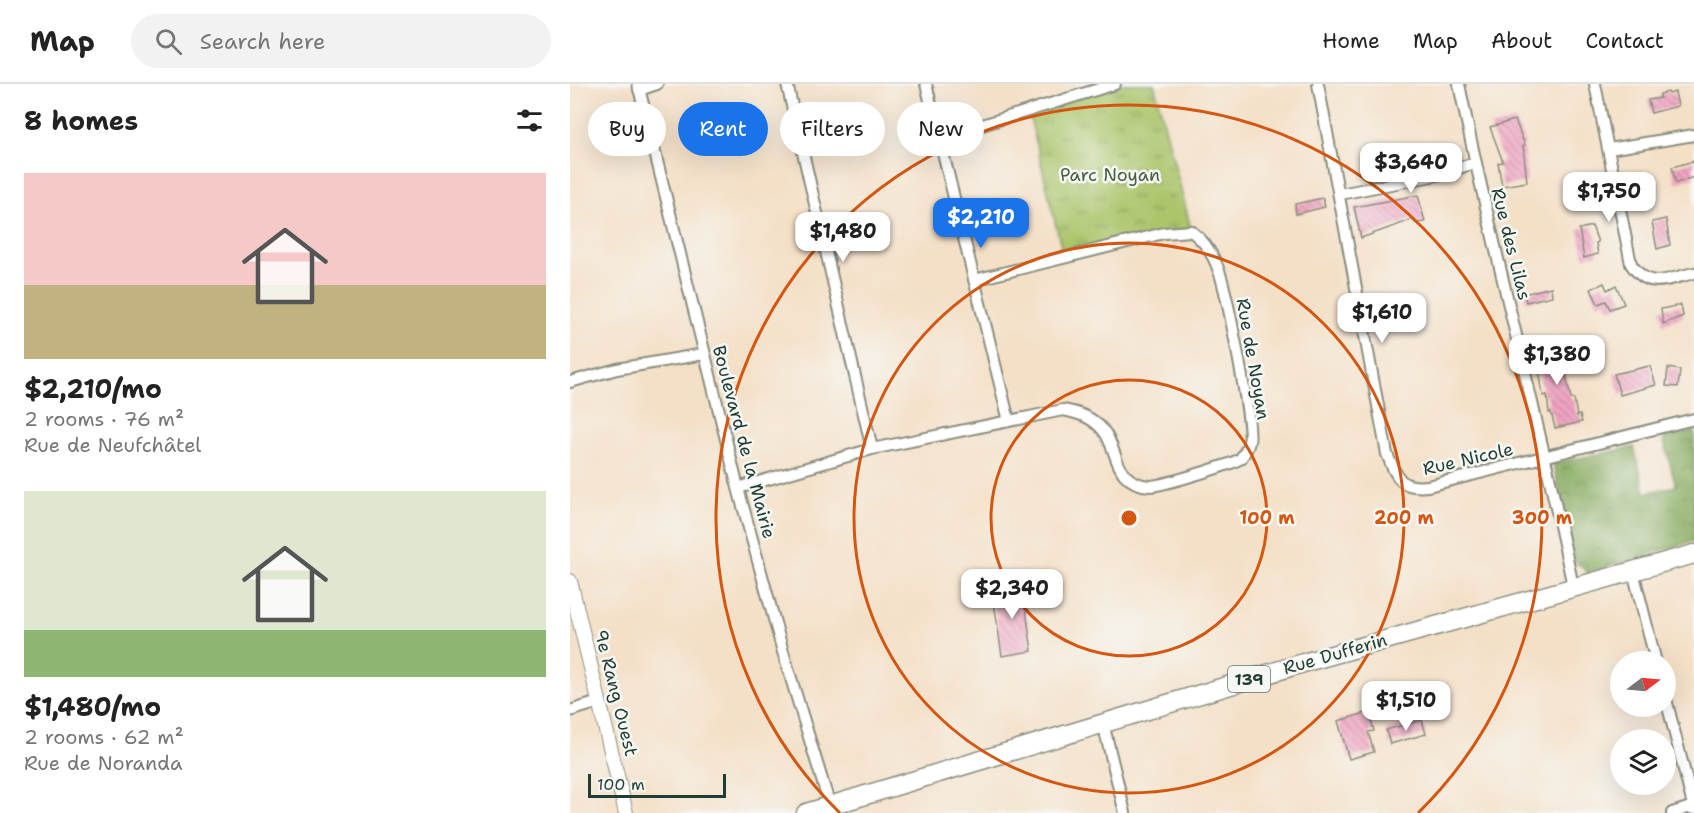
<!DOCTYPE html>
<html lang="en">
<head>
<meta charset="utf-8">
<style>
	:root { --surface:#fff; --page:#f2f2f2; --text:#222; --muted:#767676; --line:#e0e0e0; --accent:#1a73e8 }
	body { margin:0; font-family:"Shantell Sans",sans-serif; background:var(--page); color:var(--text); height:100vh; display:flex; flex-direction:column; font-size:22px; white-space:nowrap }
	* { box-sizing:border-box; margin:0 }
	p { font-size:20px; color:var(--muted) }
	.icon { flex:none; width:33px; height:33px; fill:none; stroke:currentColor; stroke-width:2; stroke-linecap:round; stroke-linejoin:round }
	.map { position:relative; flex:1; overflow:hidden }
	.side { display:flex; flex-direction:column; background:var(--surface); width:570px }
	.side>* { flex:none }
	.top-card { position:absolute; left:18px; top:18px; width:570px; height:54px; display:flex; gap:12px }
	.needle { width:39px; rotate:74deg }
	.buttons { position:absolute; left:1040px; top:567px; display:grid; gap:12px }
	.buttons a { display:grid; place-items:center; width:66px; height:66px; border-radius:50%; background:var(--surface); box-shadow:0 6px 24px #0002; font-size:30px }
	.scale { position:absolute; left:18px; bottom:15px; width:138px; box-sizing:border-box; padding-left:6px; border:3px solid #1f3d34; border-top:0; font-size:16px; line-height:21px; white-space:nowrap; color:#1f3d34; -webkit-text-stroke:4px #f6f6f2; paint-order:stroke }
	.price { position:absolute; translate:-50% -51px; padding:0 14px; border-radius:12px; background:#fff; color:#222; font-size:20px; line-height:39px; filter:drop-shadow(0 2px 3px #0008) }
	.price::after { content:''; position:absolute; left:50%; top:36px; width:18px; height:14px; margin-left:-9px; background:inherit; clip-path:polygon(0 0,100% 0,50% 100%) }
	.price.current { background:var(--accent); color:#fff }
	ul { padding:0; list-style:none }
	li { display:grid; align-content:center; gap:12px; height:318px; padding:0 24px }
	li span { display:grid; place-items:center; height:186px; border-radius:0px; color:#555 }
	li>.icon { margin-inline-start:auto }
	span .icon { width:108px; height:108px; fill:#fffc; stroke-width:1 }
	li b { font-size:26px }
	h2 { display:flex; justify-content:space-between; align-items:center; height:72px; padding:0 24px; font-size:26px }
	.tag { padding:0 21px; border-radius:27px; background:var(--surface); box-shadow:0 6px 24px #0002; font-size:21px; line-height:54px }
	.tag.current { background:var(--accent); color:#fff }
	header { display:flex; align-items:center; gap:36px; box-sizing:border-box; height:84px; padding:0 30px; background:var(--surface); border-bottom:2px solid var(--line) }
	header strong { font-size:28px }
	nav { display:flex; gap:33px; margin-inline-start:auto; font-size:21px }
	.search { width:420px; height:54px; background:var(--page); display:flex; align-items:center; gap:15px; box-sizing:border-box; padding:0 21px; border-radius:33px; color:var(--muted); font-size:22px }
	main { display:flex; flex:1; min-height:0 }
	.map>svg:first-child { display:block }
	.forest { fill:url(#forest-crowns); stroke:#53744a; stroke-width:1.5 }
	.park { fill:url(#park-tufts); stroke:#648150; stroke-width:1.5 }
	.building { fill:url(#building-back-hatch) }
	.lines { fill:none; stroke-linecap:round; stroke-linejoin:round }
	.minor-casing { stroke:#8a8e7e; stroke-width:14 }
	.tertiary-casing { stroke:#8a8e7e; stroke-width:16 }
	.primary-casing { stroke:#8a8e7e; stroke-width:21 }
	.minor { stroke:#fff; stroke-width:10 }
	.tertiary { stroke:#fff; stroke-width:14 }
	.primary { stroke:#fff; stroke-width:18 }
	.ring { fill:none; stroke:#d45610; stroke-width:3 }
	.labels { text-anchor:middle; dominant-baseline:central; stroke-width:5; stroke-linejoin:round; paint-order:stroke }
	.shield { fill:#f6f6f2; stroke:#60746d; stroke-width:1.5 }
	.shield-label { font-size:16px; font-weight:bold; fill:#1f3d34 }
	.park-label { font-size:18px; fill:#425f42; stroke:#f6f6f2 }
	.street-label { font-size:18px; fill:#1f3d34; stroke:#f6f6f2 }
	.centre { fill:#d45610; stroke:#f6f6f2; stroke-width:3 }
	.ring-label { font-size:18px; text-anchor:middle; font-weight:bold; fill:#d45610; stroke:#f6f6f2; stroke-width:5; stroke-linejoin:round; paint-order:stroke }
</style>
</head>
<body>
<header>
<strong>Map</strong>
<div class="search"><svg class="icon" aria-label="search" viewBox="0 0 24 24"><circle cx="10" cy="10" r="6"/><path d="M15 15l6 6"/></svg>Search here</div>
<nav><a>Home</a><a>Map</a><a>About</a><a>Contact</a></nav>
</header>
<main>
<section class="side">
<h2>8 homes<svg class="icon" aria-label="filters" viewBox="0 0 24 24"><path d="M4 7h16M4 17h16"/><circle cx="9" cy="7" r="2"/><circle cx="15" cy="17" r="2"/></svg></h2>
<ul>
<li><span style="background:linear-gradient(#f6c9c9 60%,#c2b280 0)"><svg class="icon" aria-label="home" viewBox="0 0 24 24"><path d="M3 11l9-7 9 7M6 9v11h12V9"/></svg></span><div><b>$2,210/mo</b><p>2 rooms · 76 m²</p><p>Rue de Neufchâtel</p></div></li>
<li><span style="background:linear-gradient(#dfe7d0 75%,#8fb573 0)"><svg class="icon" aria-label="home" viewBox="0 0 24 24"><path d="M3 11l9-7 9 7M6 9v11h12V9"/></svg></span><div><b>$1,480/mo</b><p>2 rooms · 62 m²</p><p>Rue de Noranda</p></div></li>
</ul>
</section>
<div class="map">
<svg width="1124" height="729" viewBox="0 0 1124 729">
	<defs>
		<pattern id="forest-crowns" width="20" height="18" patternUnits="userSpaceOnUse" patternTransform="scale(1.5)"><rect width="20" height="18" fill="#87aa5f"/><path d="M2 6a3 3 0 1 1 6 0M12 15a3 3 0 1 1 6 0" fill="none" stroke="#6e8c4f"/></pattern>
		<pattern id="park-tufts" width="24" height="20" patternUnits="userSpaceOnUse" patternTransform="scale(1.5)"><rect width="24" height="20" fill="#aac56b"/><path d="M3 7l-1-3M5 7V3M7 7l1-3M15 17l-1-3M17 17v-4M19 17l1-3" fill="none" stroke="#8aa159"/></pattern>
		<pattern id="building-back-hatch" width="6" height="6" patternUnits="userSpaceOnUse" patternTransform="scale(1.5)"><rect width="6" height="6" fill="#f1a3c2"/><path d="M-1 5l2 2M0 0l6 6M5-1l2 2" fill="none" stroke="#c3869e"/></pattern>
	</defs>
	<rect width="100%" height="100%" fill="#f6f6f2"/>
	<filter id="ink" filterUnits="userSpaceOnUse"><feTurbulence type="fractalNoise" baseFrequency=".0167" numOctaves="2"/><feDisplacementMap in="SourceGraphic" scale="12" xChannelSelector="R" yChannelSelector="G"/><feConvolveMatrix kernelMatrix="1 2 1 2 8 2 1 2 1" color-interpolation-filters="sRGB"/></filter>
	<filter id="wash" filterUnits="userSpaceOnUse"><feTurbulence type="fractalNoise" baseFrequency=".008" numOctaves="4" result="noise"/><feDisplacementMap in="SourceGraphic" scale="24" xChannelSelector="R" yChannelSelector="G"/><feGaussianBlur stdDeviation="1.35" result="paint"/><feColorMatrix in="noise" values="0 0 0 0 0 0 0 0 0 0 0 0 0 0 0 0 0 1.4 0 .05"/><feComposite in="paint" operator="in"/></filter>
	<g filter="url(#wash)">
		<rect width="100%" height="100%" fill="#f4e0c7"/>
		<!-- forest -->
		<path class="forest" d="M1124,347V457L1018,489L1004,476L983,379L1064,363L1075,409L1106,402L1093,354Z"/>
		<!-- park -->
		<path class="park" d="M554,0H584L621,145L494,175L458,25Z"/>
		<g id="blocks">
			<!-- building -->
			<path class="building" d="M1098,8L1099,10L1105,8L1108,22L1081,29L1078,16L1090,14V10Z
				M945,36L955,61L953,62L957,98L932,102L928,79L933,78L920,43Z
				M1124,77V93L1106,99L1102,83Z
				M848,111L855,138L845,139L844,135L791,154L784,123Z
				M753,114L755,123L726,130L725,120Z
				M1096,135L1100,161L1087,165L1082,138Z
				M1022,142L1028,158L1026,159L1028,170L1014,174L1009,145Z
				M1034,199L1037,206L1046,201L1054,220L1040,225L1036,217L1028,220L1021,205Z
				M981,203L982,212L956,218L954,210Z
				M1111,221L1113,232L1093,240L1091,225Z
				M993,259L995,267L992,268L998,286L995,287L1001,315H1004L1007,332L1010,331L1012,338L985,344L981,328L979,329L977,311L973,312L969,285L972,284L966,266Z
				M1080,282L1086,301L1050,311L1044,290Z
				M1098,284L1110,286L1108,303L1096,302Z
				M452,500L462,567L432,572L422,504Z
				M799,628L804,647L798,648L804,668L779,675L768,637Z
				M852,636L856,650L820,660L816,646Z"/>
		</g>
	</g>
	<g filter="url(#ink)">
		<use href="#blocks" fill-opacity="0" stroke="#8a8e7e" stroke-width="1.5"/>
		<g class="lines">
			<defs>
				<path id="minor" d="M68,0L168,404L213,568L260,722
					M217,0L302,365
					M356,0L439,337
					M748,0L817,370C827,394 830,405 858,402L1124,335
					M889,0C923,168 969,334 1003,503
					M1025,0L1061,180C1079,207 1096,195 1124,189
					M69,6L87,0
					M370,54L545,0
					M1039,65L1124,51
					M770,110L862,92L905,79
					M0,298L47,285L134,270
					M168,404L302,365L493,326C509,329 522,333 533,346C549,365 542,399 580,402C590,402 665,380 671,374C674,370 678,362 679,358C684,344 656,205 649,187C643,170 635,157 621,147L594,149L404,196
					M1063,487L1086,578
					M1095,611L1124,725
					M0,627L29,618
					M533,639L555,729
					M1102,729L1124,722"/>
				<path id="tertiary" d="M0,497L56,729"/>
				<path id="primary" d="M236,729L740,577L1124,470"/>
			</defs>
			<!-- minor casing -->
			<use href="#minor" class="minor-casing"/>
			<!-- tertiary casing -->
			<use href="#tertiary" class="tertiary-casing"/>
			<!-- primary casing -->
			<use href="#primary" class="primary-casing"/>
			<!-- minor -->
			<use href="#minor" class="minor"/>
			<!-- tertiary -->
			<use href="#tertiary" class="tertiary"/>
			<!-- primary -->
			<use href="#primary" class="primary"/>
		</g>
	</g>
	<!-- distance rings -->
	<g class="ring">
		<circle cx="559" cy="434" r="138"/>
		<circle cx="559" cy="434" r="275"/>
		<path d="M270 729A413 413 0 1 1 848 729"/>
	</g>
	<g class="labels">
		<!-- shield labels -->
		<rect class="shield" x="658" y="582" width="42" height="26" rx="4.5"/>
		<g class="shield-label">
			<text x="679" y="595">139</text>
		</g>
		<!-- park labels -->
		<g class="park-label">
			<text x="540" y="91">Parc Noyan</text>
		</g>
		<!-- street labels -->
		<g class="street-label">
			<text transform="translate(941 160) rotate(76)">Rue des Lilas</text>
			<text transform="translate(683 275) rotate(80)">Rue de Noyan</text>
			<text transform="translate(174 358) rotate(75)">Boulevard de la Mairie</text>
			<text transform="translate(898 375) rotate(-13)">Rue Nicole</text>
			<text transform="translate(765 570) rotate(-16)">Rue Dufferin</text>
			<text transform="translate(46 609) rotate(76)">9e Rang Ouest</text>
		</g>
	</g>
	<circle cx="559" cy="434" r="9" class="centre"/>
	<g class="ring-label">
		<text x="697" y="440">100 m</text>
		<text x="834" y="440">200 m</text>
		<text x="972" y="440">300 m</text>
	</g>
</svg>
<div class="buttons">
<a><svg class="needle" viewBox="-14 -14 28 28"><path d="M0-13l5 13h-10z" fill="#e53935"/><path d="M0 13l5-13h-10z" fill="#767676"/></svg></a>
<a><svg class="icon" aria-label="layers" viewBox="0 0 24 24"><path d="M12 4l9 5-9 5-9-5zM3 14l9 5 9-5"/></svg></a>
</div>
<div class="scale">100 m</div>
<b class="price" style="left:841px;top:110px">$3,640</b>
<b class="price" style="left:1039px;top:139px">$1,750</b>
<b class="price current" style="left:411px;top:165px">$2,210</b>
<b class="price" style="left:273px;top:179px">$1,480</b>
<b class="price" style="left:812px;top:260px">$1,610</b>
<b class="price" style="left:987px;top:302px">$1,380</b>
<b class="price" style="left:442px;top:536px">$2,340</b>
<b class="price" style="left:836px;top:648px">$1,510</b>
<div class="top-card">
<a class="tag">Buy</a>
<a class="tag current">Rent</a>
<a class="tag">Filters</a>
<a class="tag">New</a>
</div>
</div>
</main>
</body>
</html>
